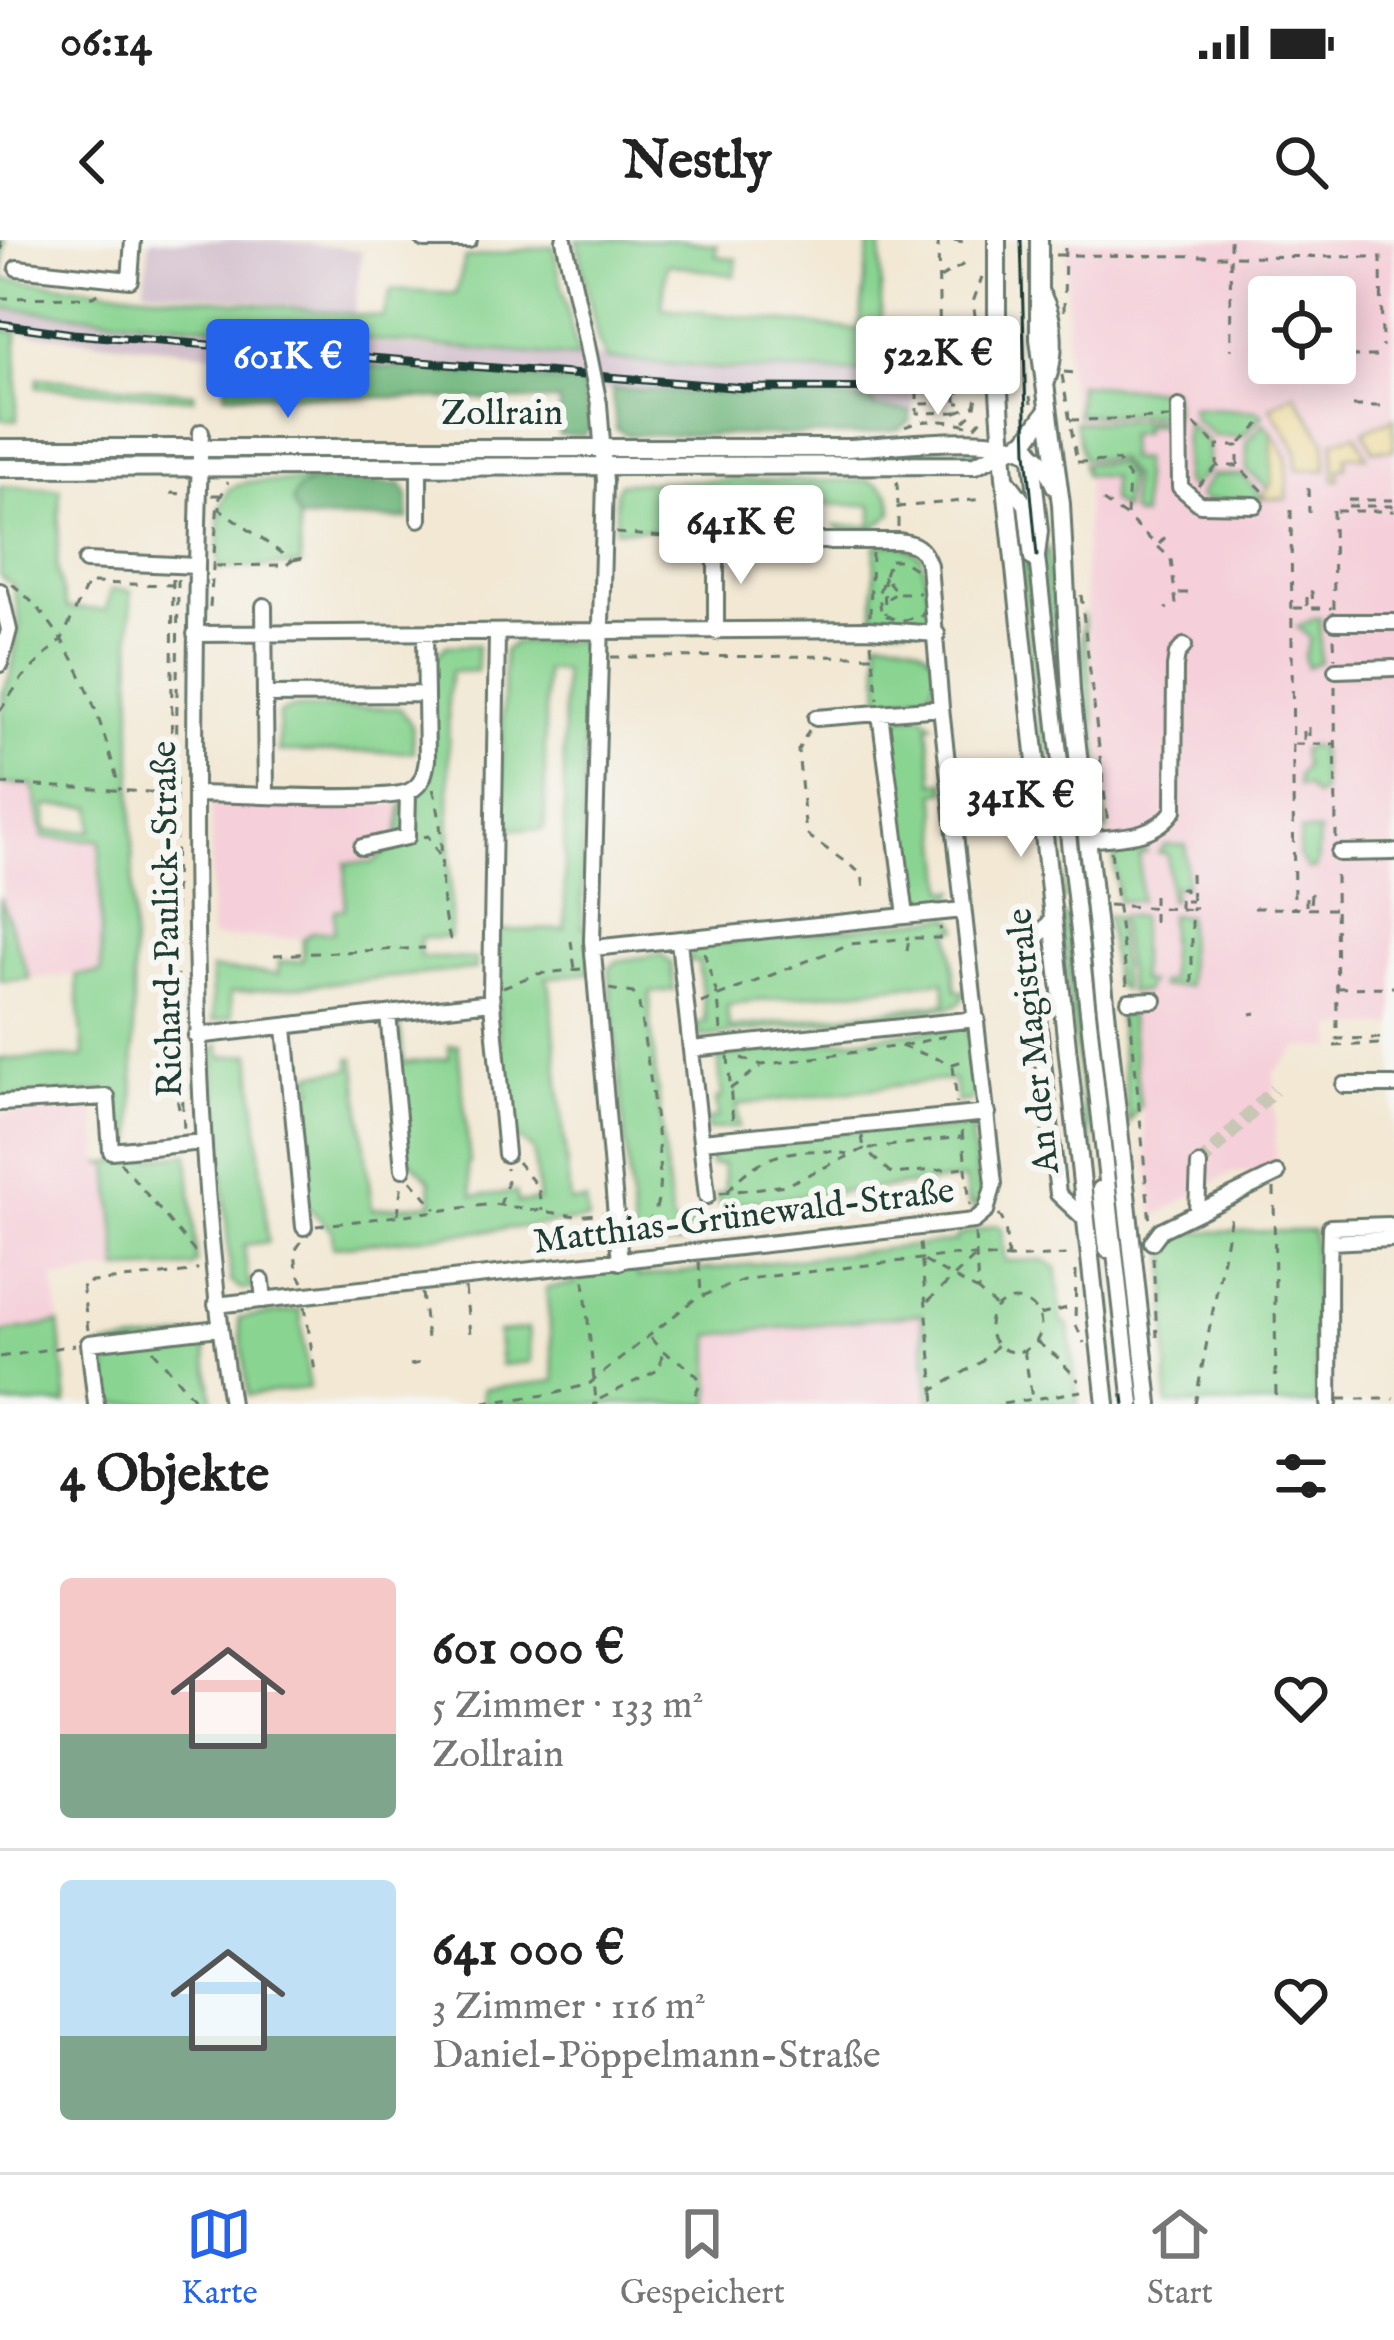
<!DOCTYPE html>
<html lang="de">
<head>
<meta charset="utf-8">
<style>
	:root { --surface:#fff; --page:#f6f6f6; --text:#222; --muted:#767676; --line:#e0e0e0; --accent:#2563eb }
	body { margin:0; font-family:"IM FELL English",serif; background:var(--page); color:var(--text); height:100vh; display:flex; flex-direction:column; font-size:45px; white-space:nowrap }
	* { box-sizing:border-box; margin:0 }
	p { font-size:39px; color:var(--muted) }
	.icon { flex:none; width:66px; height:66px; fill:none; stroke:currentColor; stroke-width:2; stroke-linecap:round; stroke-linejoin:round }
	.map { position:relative; height:1164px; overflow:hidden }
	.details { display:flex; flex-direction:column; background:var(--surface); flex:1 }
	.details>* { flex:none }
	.fabs { position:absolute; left:1248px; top:36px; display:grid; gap:24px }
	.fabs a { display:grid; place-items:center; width:108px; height:108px; border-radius:12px; background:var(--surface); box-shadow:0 6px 30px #0003; font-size:60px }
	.price { position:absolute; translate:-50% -102px; padding:0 27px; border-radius:12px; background:#fff; color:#222; font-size:39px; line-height:78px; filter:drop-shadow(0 3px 6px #0008) }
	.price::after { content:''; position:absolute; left:50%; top:72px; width:36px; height:27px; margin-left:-18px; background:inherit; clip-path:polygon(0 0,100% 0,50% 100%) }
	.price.on { background:var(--accent); color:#fff }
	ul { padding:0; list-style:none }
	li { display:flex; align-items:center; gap:36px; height:300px; padding:0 60px }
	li+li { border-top:3px solid var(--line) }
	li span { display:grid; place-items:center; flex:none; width:336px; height:240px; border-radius:12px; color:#555 }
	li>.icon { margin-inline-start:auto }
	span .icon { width:144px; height:144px; fill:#fffc; stroke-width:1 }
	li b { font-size:51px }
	h2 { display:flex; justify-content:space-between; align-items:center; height:144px; padding:0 60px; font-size:51px }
	.status { display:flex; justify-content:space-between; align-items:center; height:84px; padding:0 60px; background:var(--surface); direction:ltr }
	.status svg { height:33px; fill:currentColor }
	header { display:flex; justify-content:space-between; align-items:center; height:156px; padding:0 60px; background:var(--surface); font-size:54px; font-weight:700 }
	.tabs { display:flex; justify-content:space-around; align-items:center; height:168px; border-top:3px solid var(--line); background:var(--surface); font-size:33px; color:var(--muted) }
	.tabs a { display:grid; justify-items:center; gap:6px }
	.tabs .on { color:var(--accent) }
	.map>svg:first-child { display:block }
	.built { fill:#f5cfd9; fill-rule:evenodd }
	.industrial { fill:#d1bdcb }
	.green { fill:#89d491; stroke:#548862; stroke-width:3; fill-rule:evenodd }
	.forest { fill:#6eb67b; stroke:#467a58; stroke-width:3 }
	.sand { fill:#eeda9e; stroke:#868c69; stroke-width:3 }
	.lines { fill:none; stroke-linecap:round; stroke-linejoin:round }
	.minor-tunnel { stroke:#c8c6b4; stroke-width:14; stroke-dasharray:14 7; stroke-linecap:butt }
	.minor-casing { stroke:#69796c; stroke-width:20 }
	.major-casing { stroke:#69796c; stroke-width:22 }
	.path { stroke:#69796c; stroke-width:3; stroke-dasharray:9 9; stroke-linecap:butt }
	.minor { stroke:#fff; stroke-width:14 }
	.major { stroke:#fff; stroke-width:16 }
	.tram { stroke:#1f3d34; stroke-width:3 }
	.rail-casing { stroke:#1f3d34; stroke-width:9 }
	.rail { stroke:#f6f6f2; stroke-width:4.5; stroke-dasharray:14; stroke-linecap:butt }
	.minor-bridge-casing { stroke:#69796c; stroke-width:20; stroke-linecap:butt }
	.path-bridge { stroke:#69796c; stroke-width:3; stroke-dasharray:9 9; stroke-linecap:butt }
	.minor-bridge { stroke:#fff; stroke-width:14 }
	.labels { text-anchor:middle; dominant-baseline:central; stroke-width:12; stroke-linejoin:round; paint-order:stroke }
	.street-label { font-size:36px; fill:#1f3d34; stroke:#f6f6f2 }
</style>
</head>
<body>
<div class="status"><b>06:14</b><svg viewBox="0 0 49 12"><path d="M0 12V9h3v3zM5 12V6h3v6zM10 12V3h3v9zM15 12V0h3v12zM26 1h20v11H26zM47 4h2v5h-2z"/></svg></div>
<header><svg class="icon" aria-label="back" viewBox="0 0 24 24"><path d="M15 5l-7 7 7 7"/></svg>Nestly<svg class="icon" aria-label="search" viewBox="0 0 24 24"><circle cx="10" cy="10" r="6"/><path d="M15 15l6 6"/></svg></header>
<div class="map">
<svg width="1394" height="1164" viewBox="0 0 1394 1164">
	<rect width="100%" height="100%" fill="#f6f6f2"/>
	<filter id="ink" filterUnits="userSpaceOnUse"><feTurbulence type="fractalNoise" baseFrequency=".00833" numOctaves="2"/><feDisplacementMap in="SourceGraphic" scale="24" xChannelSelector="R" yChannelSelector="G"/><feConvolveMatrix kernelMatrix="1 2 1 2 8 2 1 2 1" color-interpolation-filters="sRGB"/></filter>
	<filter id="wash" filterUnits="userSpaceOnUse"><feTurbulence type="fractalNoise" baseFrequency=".004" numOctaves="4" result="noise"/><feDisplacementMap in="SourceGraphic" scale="48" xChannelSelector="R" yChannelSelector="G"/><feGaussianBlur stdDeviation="2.7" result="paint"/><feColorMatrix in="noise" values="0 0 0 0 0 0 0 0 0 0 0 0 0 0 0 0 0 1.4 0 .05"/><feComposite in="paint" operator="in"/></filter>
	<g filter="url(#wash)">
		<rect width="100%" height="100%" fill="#f2e8d4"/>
		<!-- built -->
		<path class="built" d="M1067,0H1394V785L1334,787V808L1299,807L1274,832L1276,932L1231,933L1154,977L1084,347L1087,244L1066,128ZM1269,57H1335V123H1269Z
			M0,544L33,545L44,598L100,599L101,733L30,739L2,670Z
			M212,564L402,565L400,698H211Z
			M94,864L100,923H109L119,1030L54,1039L59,1083L0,1093V875Z
			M921,1074L930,1164H711L710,1095Z"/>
		<!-- industrial -->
		<path class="industrial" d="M150,0H279L362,10L354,73L144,48Z
			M0,69L411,107L605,117L912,122L913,170L820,168L581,149L582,143L227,115L17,92L0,90Z"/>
		<!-- green -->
		<path class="green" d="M0,0H5L3,39L383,77L391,50L456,54L465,18L553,6L578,118L0,68Z
			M577,0H680L717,5L716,16L737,19L735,36L667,24L662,68L859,90L870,0H881V92L896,95L892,133L721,129L607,119L598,101Z
			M0,90L17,92V180L0,179Z
			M38,138L194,153V159L37,147Z
			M1078,144L1173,151L1174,175H1077Z
			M1191,167L1258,171L1263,175L1242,197L1214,196L1193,178Z
			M1158,180L1159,185L1142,186V193L1128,194V219L1142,220V276H1135L1130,271L1131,237L1118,219H1083L1075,182Z
			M1185,182L1208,202V231L1190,248L1184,242Z
			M1264,183L1272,192V244L1269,249L1247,230V202Z
			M977,209V214L894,220L635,221V214Z
			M239,214H573L572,222H239Z
			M1117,223L1127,238L1123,270L1111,261L1112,237L1085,235L1083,224Z
			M1213,235H1242L1262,256L1258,260H1204L1199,255Z
			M729,240L870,241C886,247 893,254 892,273L870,292L842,291L836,286H872V265L659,263L658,283L665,284L668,290L616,289V251L620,243Z
			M314,241L293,261L299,279L301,325L218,329L220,269L229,249L246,242Z
			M0,246L60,249L57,330L67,368L106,370L111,349L131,351L134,901L117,903L107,851L0,858V819L84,817L76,735L101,733L100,600L43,598L33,545L0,544L3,453L12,430L20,381L13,345L0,336ZM46,566L93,567L92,591H46Z
			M1014,261H1018L1022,272L1065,659L1057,660Z
			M899,303L921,316L933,376L926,385L874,386L875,306Z
			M1048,308L1086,658H1080L1042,320Z
			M1083,373L1107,590L1095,587L1080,444Z
			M1316,378H1320V422L1307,427L1304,416L1310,398L1297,387Z
			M878,398C911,398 952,411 929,453L880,461Z
			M585,401L582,687L589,688L590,733L546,738L550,747L570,962L586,961L588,980L333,1007L332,991L306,965L296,852L314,850L310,834L350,829V818H355L372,969L432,963L430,940L405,916L391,779L399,778L404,823L449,818V806L458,805L470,923L467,924L473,956L516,952L518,963L539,960L533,910L507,890L498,786L497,691L565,689L563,430H545V584L543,590L501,588L504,411L514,403Z
			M477,405V431L451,432L448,457L451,688L449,698H420V717L476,719V729L230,753L232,777L213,781L211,729L278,734L279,722L303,721V699L313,692H334L335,670L345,669L346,623H372L396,605L402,565L430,542L431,423L446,406Z
			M291,468H400L412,486L413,512H279V474Z
			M923,475L933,484L928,486L934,543L945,542L946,551L936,553L946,650H956L950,660L914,664L908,660L886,484L891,478Z
			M1311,505L1320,509L1322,552L1315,556L1307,547L1298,546V535L1304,527L1301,510Z
			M1301,591L1320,592C1316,605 1320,621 1315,629H1307L1299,616Z
			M1140,603L1147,613L1140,614V661H1118L1113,608Z
			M1165,605H1186V646H1174L1173,660H1169L1168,614L1158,613Z
			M0,657L30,739L0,741Z
			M1088,671L1122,973L1115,974L1082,672Z
			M1169,675L1187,676L1188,746L1160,747V742L1169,741Z
			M1060,676H1066L1100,969L1094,970Z
			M1107,676H1116L1123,750L1114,744Z
			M1120,676H1140V741L1149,742L1144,752H1129Z
			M948,677L956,681L959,689L950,691L956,751H965L961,762L951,767L701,797L696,784L706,782L698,722H688L695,706ZM944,741L946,763L729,788L727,766L748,762Z
			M661,714L671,724L674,750L650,753V779L671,976L674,985L696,983L693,1002L641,1008L635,1002L609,729L617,721Z
			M1129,770L1140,866L1129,883L1118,777Z
			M967,785L975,856L969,862H957L954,840L935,841L737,865L739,887L708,890L707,879L718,878L716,859L722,858L718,816Z
			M219,804L222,817L251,814L268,1002L244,1005L248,1042L257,1041V1048L242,1050L231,1042L213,811Z
			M965,880L978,884L980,892L971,893L978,948H986L973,970L972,963L968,964L965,939L719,965L717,953L725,952L723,925H710L711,904L905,885L907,893L965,888Z
			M188,914L197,1023L192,1027L119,1030L109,924H100Z
			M996,985L1002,988L1005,1021L1044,1020L1057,1028L1061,1081L1069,1087L1078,1164H930L921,1074L711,1095V1164H483V1149L555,1141L546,1048L575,1044L574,1032L635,1026L638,1037L956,1001V996Z
			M1313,991L1316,1164H1167V992Z
			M300,1070L309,1148L248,1155L239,1078Z
			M59,1083L67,1164H0V1093Z
			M528,1089L531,1122L501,1125L498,1092Z
			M203,1095L214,1164H110L105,1106Z"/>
		<!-- forest -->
		<path class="forest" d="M227,115L583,143L591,187L584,195H559V161L225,154Z
			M612,149L873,160L874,168L911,171L910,181L899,189L861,195H628L616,189Z
			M314,241L401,244L408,255V279H299L292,261L298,249Z"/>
		<!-- sand -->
		<path class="sand" d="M1294,153L1325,201L1326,230H1297V211L1271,167Z
			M1394,178V210H1373L1364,191Z
			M1272,192L1287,216V259L1261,258L1272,244Z
			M1356,194L1367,216H1346V228H1339V240H1334V201Z"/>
	</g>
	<g filter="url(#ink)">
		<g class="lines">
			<!-- minor-tunnel -->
			<path class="minor-tunnel" d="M1199,925L1274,850"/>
			<defs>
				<path id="minor" d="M424,0H469
					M564,0L586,100
					M17,28L130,40L133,0
					M1039,50C1057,74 1057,114 1047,142
					M599,164L605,241L592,701L620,1022
					M1179,167L1180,247L1200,264L1255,265
					M201,192C196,313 195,435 195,556C195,760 200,962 231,1164
					M1031,209L1040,291L1037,317L1132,1164
					M1005,237L1026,265L1032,318
					M419,279V228
					M86,321L197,326
					M0,351L9,390L0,424
					M264,366L266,554
					M1335,382H1394
					M195,394L869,389L937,394
					M497,394L491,753L506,914
					M1336,430L1394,428
					M265,455L424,454
					M880,473L906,676
					M816,478L941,468
					M195,554C232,554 388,563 410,551C423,544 425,533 427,520L425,395
					M1087,600C1119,596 1154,599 1174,570L1175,427L1177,414L1184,406
					M362,607L407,597L408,552
					M1339,613L1394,612
					M1054,677L1030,707L1058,954L1087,981
					M679,701L707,956
					M593,708L963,670
					M1129,761L1154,760
					M388,774L403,929
					M285,788L304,987
					M196,796L491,762
					M692,809L977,779
					M1344,845H1394
					M0,863L107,857L111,911L203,902
					M702,901L988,873
					M1100,949L1107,1010
					M1197,972L1199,925
					M1152,1002L1161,990L1277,934
					M262,1041L264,1060
					M216,1065L974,981L986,971L994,944L941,468L929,325C923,308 916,303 898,301H716V392
					M96,1164L89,1103L219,1088
					M1329,1164C1330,1105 1328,1046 1330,987L1389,985L1390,999L1330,1002"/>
				<path id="major" d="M997,0V124L1005,237L1106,1164
					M1039,0V99L1061,264L1071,451L1149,1164
					M0,208H849C892,206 1002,190 1034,215C1045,223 1050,235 1055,246
					M0,228L975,225L1026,201L1048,170"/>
			</defs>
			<!-- minor casing -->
			<use href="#minor" class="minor-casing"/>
			<!-- major casing -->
			<use href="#major" class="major-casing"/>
			<!-- path -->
			<path class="path" d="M938,0L940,118
				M954,0L968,3
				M1230,0L1231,110
				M0,1L2,10
				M1055,15L1381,17L1382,107
				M940,38L966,23
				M0,58L93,57L106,50
				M1064,71L1065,0
				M941,107L958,91
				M981,114L973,62L982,37
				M1349,116H1380V121
				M917,120H956V172L917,173Z
				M919,128L956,129
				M1064,132L1076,133
				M943,133L954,132
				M1062,135L1077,222
				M1030,156L1031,164
				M943,159H955
				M921,164L961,163
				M1353,166H1383
				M956,172L974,166
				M1070,180L1169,178
				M964,181L974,172L982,131
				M1194,184L1217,206
				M905,187C926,177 954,181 975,187L984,177
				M1241,203L1265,179
				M1077,222L1118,221L1129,238L1127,275
				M1238,226H1217V206H1238V226L1265,253
				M897,242L898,265
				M1198,246L1216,227
				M1308,248L1309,272
				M171,253L184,254
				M212,255H220V269L292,321L282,328
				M1348,260H1394
				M1103,261L1127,277L1171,319L1176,364L1166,369
				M1348,266H1394
				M1291,270L1294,668
				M1333,270L1334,370
				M1336,271H1394
				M898,287V267L984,259
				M616,293L702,300
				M1159,304L1170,292
				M293,320L309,317
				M890,320H901L921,333L926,369L920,377L898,381L881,373L879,352Z
				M216,326L284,325
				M884,336L885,374
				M173,339L169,730L173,837L179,869
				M178,339L175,678L184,892
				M888,341L897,353L888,358
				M12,344C76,395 99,474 120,550
				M899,353H920
				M1179,353H1195
				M1081,355L1108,584
				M1307,366V351L1312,352L1313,364
				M210,367L218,262L228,242
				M1294,368H1332
				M870,376L872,313
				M1334,398L1335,418
				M871,403L878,459
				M611,417L873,416
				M1335,446L1336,598
				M0,471L22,438L62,399L88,343L173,345
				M809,490L798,510L806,594L862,634L864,649
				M1304,500V487H1309V502
				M1295,504H1334
				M0,544L169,553
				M433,549C450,600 432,658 453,706
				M423,597L428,596L442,620
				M1111,611L1128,751
				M1191,633L1192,668
				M1154,655V682
				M1108,665L1196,670
				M1306,666V653L1311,654L1310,667
				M1180,668V649H1185V661H1192
				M1254,668L1334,669
				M571,701L575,729
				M907,711L909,698H942L940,687
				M704,712L718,758L721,790
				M274,715L425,708
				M503,747L537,734L581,729
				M1337,748L1394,747
				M609,749L633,753L639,764C644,806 671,940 654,973C649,983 641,985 631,988
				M701,763L850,704L909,698
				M1130,772L1150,983
				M1251,774L1256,773
				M902,806L945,796
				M1334,806L1381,804V798L1337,799L1336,626
				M728,816L733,884
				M741,818L762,825L900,806L953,824L965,820
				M953,826L957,864
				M730,849L760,827
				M962,891L970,965
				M862,896L864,909L961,897
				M120,922L198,1016
				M517,922L538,947L542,971
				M411,940L436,969
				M1274,948L1276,1164
				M728,951C759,911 802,906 848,914
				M720,953L786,945L864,909L892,934L966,927
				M500,965L507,944L506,928
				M398,974L402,941
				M999,974L1005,985L1008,1017
				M699,982L701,998
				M316,986L493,964L577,976L604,973
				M975,994L978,1051L995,1066
				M301,1002L295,1011L297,1031L303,1042
				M920,1003L934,1150L981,1122L997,1105
				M1153,1017L1157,1097
				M924,1021L978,1051
				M699,1022L701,1054
				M1076,1031L1075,1083L1084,1103
				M584,1040L596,1161L660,1129L662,1114
				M465,1048L470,1094
				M422,1053L427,1099
				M989 1086a26 26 0 1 1 52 0a26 26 0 1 1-52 0Z
				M928,1061L974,1018
				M305,1066L315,1132
				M1040,1075L1071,1067
				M88,1090L82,1043L193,1032L198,1028
				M651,1098C666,1120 684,1118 701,1141L691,1164
				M1037,1102L1056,1116L1079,1141
				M153,1110L198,1164
				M1024,1110L1032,1158
				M0,1117L75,1105
				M410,1125L421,1123V1129
				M934,1152L935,1164
				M1339,1159H1394
				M483,1163L553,1154L589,1144L695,1059L746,1039L955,1015L1009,1018L1066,1015
				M306,1164H307
				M593,1164H598
				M1003,1164L1082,1151
				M1195,1164L1232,971"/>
			<!-- minor -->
			<use href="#minor" class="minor"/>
			<!-- major -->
			<use href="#major" class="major"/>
			<!-- tram -->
			<path class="tram" d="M1021,0L1027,211L1037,316
				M1124,1156L1125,1164"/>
			<defs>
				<path id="rail" d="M0,84L73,94L745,148L958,149"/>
			</defs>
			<!-- rail casing -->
			<use href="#rail" class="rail-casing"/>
			<!-- rail -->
			<use href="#rail" class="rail"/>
			<defs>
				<path id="minor-bridge" d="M586,100L599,164"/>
			</defs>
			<!-- minor-bridge casing -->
			<use href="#minor-bridge" class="minor-bridge-casing"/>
			<!-- path-bridge -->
			<path class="path-bridge" d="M1192,743V668H1196"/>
			<!-- minor-bridge -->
			<use href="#minor-bridge" class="minor-bridge"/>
		</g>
	</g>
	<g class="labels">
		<!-- street labels -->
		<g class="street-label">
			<text x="502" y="174">Zollrain</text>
			<text transform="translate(168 679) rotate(-91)">Richard-Paulick-Straße</text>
			<text transform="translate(1034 801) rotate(-96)">An der Magistrale</text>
			<text transform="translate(744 977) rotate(-7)">Matthias-Grünewald-Straße</text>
		</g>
	</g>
</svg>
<div class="fabs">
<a><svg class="icon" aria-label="locate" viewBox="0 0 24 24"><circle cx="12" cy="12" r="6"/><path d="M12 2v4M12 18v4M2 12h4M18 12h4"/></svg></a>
</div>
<b class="price" style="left:938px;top:178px">522K €</b>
<b class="price on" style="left:288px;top:181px">601K €</b>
<b class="price" style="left:741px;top:347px">641K €</b>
<b class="price" style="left:1021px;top:620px">341K €</b>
</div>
<section class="details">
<h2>4 Objekte<svg class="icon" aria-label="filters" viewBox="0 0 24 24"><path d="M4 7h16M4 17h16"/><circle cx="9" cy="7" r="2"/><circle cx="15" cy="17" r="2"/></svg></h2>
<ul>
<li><span style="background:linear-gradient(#f6c9c9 65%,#7fa58c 0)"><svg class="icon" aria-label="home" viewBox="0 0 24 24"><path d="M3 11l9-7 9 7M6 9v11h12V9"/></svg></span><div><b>601 000 €</b><p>5 Zimmer · 133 m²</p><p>Zollrain</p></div><svg class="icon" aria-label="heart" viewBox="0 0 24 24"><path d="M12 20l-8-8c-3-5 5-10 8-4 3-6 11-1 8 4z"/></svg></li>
<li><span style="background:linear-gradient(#bfe0f5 65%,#7fa58c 0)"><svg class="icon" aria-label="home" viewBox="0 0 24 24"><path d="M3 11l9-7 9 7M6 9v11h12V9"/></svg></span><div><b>641 000 €</b><p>3 Zimmer · 116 m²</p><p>Daniel-Pöppelmann-Straße</p></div><svg class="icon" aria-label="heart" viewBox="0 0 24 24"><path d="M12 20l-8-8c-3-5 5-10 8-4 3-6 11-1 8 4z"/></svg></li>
</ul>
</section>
<nav class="tabs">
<a class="on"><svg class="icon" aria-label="map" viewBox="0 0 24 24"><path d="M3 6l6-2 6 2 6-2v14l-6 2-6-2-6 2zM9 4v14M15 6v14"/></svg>Karte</a>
<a><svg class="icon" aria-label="saved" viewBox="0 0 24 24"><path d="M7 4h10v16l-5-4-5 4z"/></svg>Gespeichert</a>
<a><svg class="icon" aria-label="home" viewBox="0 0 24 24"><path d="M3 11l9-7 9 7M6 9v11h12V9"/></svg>Start</a>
</nav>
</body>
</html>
